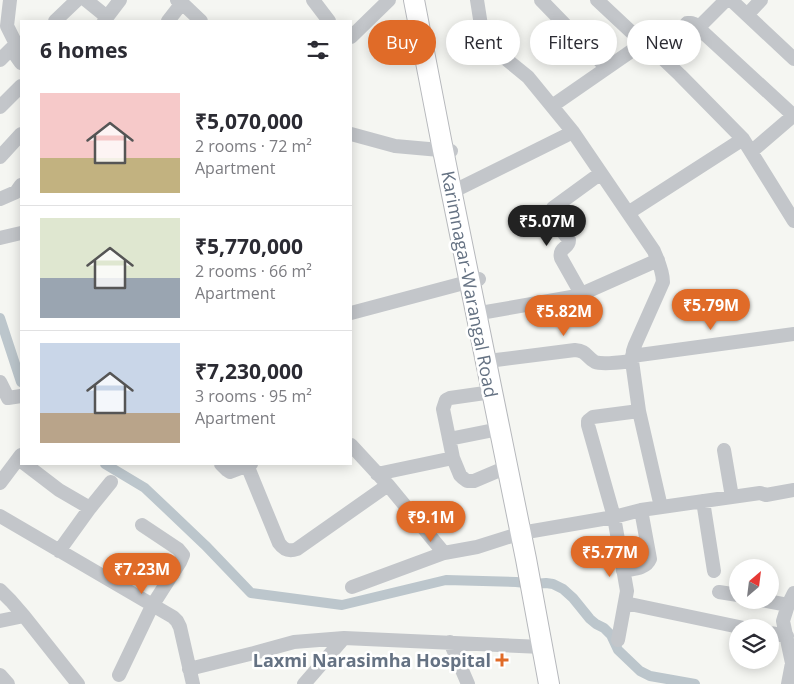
<!DOCTYPE html>
<html lang="en">
<head>
<meta charset="utf-8">
<style>
	:root { --surface:#fff; --page:#f7f7f7; --text:#2b2b33; --muted:#7c7c81; --line:#e1e1e2; --accent:#e06b28 }
	body { margin:0; font-family:"Open Sans",sans-serif; background:var(--page); color:var(--text); height:100vh; display:flex; flex-direction:column; font-size:19px; white-space:nowrap }
	* { box-sizing:border-box; margin:0 }
	p { font-size:16px; color:var(--muted) }
	.icon { flex:none; width:28px; height:28px; fill:none; stroke:currentColor; stroke-width:2; stroke-linecap:round; stroke-linejoin:round }
	.map { position:relative; flex:1; overflow:hidden }
	.side { position:absolute; left:20px; top:20px; width:332px; height:445px; display:flex; flex-direction:column; background:var(--surface); border-radius:0px; box-shadow:0 2px 12px #0003 }
	.side>* { flex:none }
	.guide { position:absolute; left:368px; top:20px; width:351px; height:45px; display:flex; gap:10px }
	.needle { width:32px; rotate:28deg }
	.controls { position:absolute; left:729px; top:559px; display:grid; gap:10px }
	.controls a { display:grid; place-items:center; width:50px; height:50px; border-radius:50%; background:var(--surface); box-shadow:0 2px 12px #0003; font-size:25px }
	.price { position:absolute; translate:-50% -42px; padding:0 11px; border-radius:18px; background:var(--accent); color:#fff; font-size:16px; line-height:32px; filter:drop-shadow(0 1px 2px #0008) }
	.price::after { content:''; position:absolute; left:50%; top:30px; width:15px; height:11px; margin-left:-8px; background:inherit; clip-path:polygon(0 0,100% 0,50% 100%) }
	.price.active { background:#222; color:#fff }
	ul { padding:0; list-style:none }
	li { display:flex; align-items:center; gap:15px; height:125px; padding:0 20px }
	li+li { border-top:1px solid var(--line) }
	li span { display:grid; place-items:center; flex:none; width:140px; height:100px; border-radius:0px; color:#555 }
	li>.icon { margin-inline-start:auto }
	span .icon { width:60px; height:60px; fill:#fffc; stroke-width:1 }
	li b { font-size:21px }
	h2 { display:flex; justify-content:space-between; align-items:center; height:60px; padding:0 20px; font-size:21px }
	.tag { padding:0 18px; border-radius:22px; background:var(--surface); box-shadow:0 2px 12px #0003; font-size:18px; line-height:45px }
	.tag.active { background:var(--accent); color:#fff }
	.map>svg:first-child { display:block }
	.lines { fill:none; stroke-linecap:round; stroke-linejoin:round }
	.canal { stroke:#bcc6cc; stroke-width:10 }
	.highway-casing { stroke:#b6b8bc; stroke-width:22 }
	.minor { stroke:#c3c6ca; stroke-width:14 }
	.highway { stroke:#fff; stroke-width:20 }
	.poi-dot { fill:#e06b28; stroke:#fff; stroke-width:2 }
	.labels { text-anchor:middle; dominant-baseline:central; stroke-width:5; stroke-linejoin:round; paint-order:stroke }
	.street-label { font-size:18px; fill:#657283; stroke:#fff }
	.poi-label { font-size:18px; font-weight:bold; fill:#657283; stroke:#fff; text-anchor:end }
</style>
</head>
<body>
<div class="map">
<svg width="794" height="684" viewBox="0 0 794 684">
	<rect width="100%" height="100%" fill="#f5f6f2"/>
	<g class="lines">
		<!-- canal -->
		<path class="canal" d="M0,318L21,382
			M105,464L145,488L205,545L251,593L342,605L446,580L516,582L534,584L546,583L553,584L563,589L573,598L590,619L596,624L604,628L611,635L618,650L640,671L650,676L695,684"/>
		<defs>
			<path id="highway" d="M414,0L443,150L526,559L549,684"/>
		</defs>
		<!-- highway casing -->
		<use href="#highway" class="highway-casing"/>
		<!-- minor -->
		<path class="minor" d="M86,0L107,17
			M177,0L182,3L201,21
			M313,0L329,21
			M477,0L483,38L490,46L528,77L573,132L654,251C658,261 663,271 663,282L635,345L633,351L632,361L639,411L661,507
			M541,0L607,68
			M597,0L643,43L659,55L680,75L743,139L794,221
			M731,0L794,59
			M747,15L761,0
			M55,21L77,0
			M104,21L120,0
			M168,21L182,3
			M699,27L726,0
			M351,37L389,0
			M11,49L21,63
			M659,55L687,23H691L694,24L794,116
			M0,60L11,49L17,46L7,26L10,0
			M552,106L643,43
			M0,107L21,86
			M351,134L395,146L451,151
			M751,152L794,115
			M0,157L21,134
			M460,188L573,132
			M0,199L16,192L21,185
			M628,213L743,139
			M0,238L21,233
			M577,296L658,260
			M486,312L577,296L579,294V290L561,258C558,247 569,249 569,240L552,218C550,214 550,212 553,208L601,173
			M351,313L479,279
			M632,356L794,334
			M496,360L575,350C587,351 586,357 595,362C603,365 623,362 632,361
			M0,382L8,398L21,396
			M492,392L450,398L446,400L443,409L453,458L460,475L463,478L467,481H474L507,467
			M449,439L499,429
			M351,445L388,485L444,553
			M724,450L732,497
			M25,464L59,490L90,508
			M221,464L227,470L230,472L251,464
			M247,465L279,543C284,550 289,552 297,549L388,485
			M377,474L453,458
			M0,483L21,455
			M703,501L714,571
			M0,516L173,617L177,621L180,627L193,684
			M59,551L90,508L111,482
			M623,571C633,569 646,569 650,559L641,510
			M352,587L444,553L477,547L521,533L614,517L641,510L760,493L766,495L794,490
			M0,590L11,601L24,616L78,684
			M719,592L738,595
			M761,600L788,605
			M625,603L744,628
			M0,621L24,616
			M770,633L787,636
			M618,640L627,591L614,517L588,425V421L593,417L639,411
			M450,642L468,684
			M189,669L254,653L294,642L344,638L542,647
			M0,675L8,684
			M119,675L152,606L180,562L183,555L178,549L142,525
			M304,684L344,638
			M788,684L792,663L783,621L788,605L794,593"/>
		<!-- highway -->
		<use href="#highway" class="highway"/>
	</g>
	<!-- markers -->
	<path class="poi-dot" d="M499.5 652.5h5v5h5v5h-5v5h-5v-5h-5v-5h5z"/>
	<g class="labels">
		<!-- street labels -->
		<g class="street-label">
			<text transform="translate(470 284) rotate(79)">Karimnagar-Warangal Road</text>
		</g>
		<!-- poi labels -->
		<g class="poi-label">
			<text x="491" y="660">Laxmi Narasimha Hospital</text>
		</g>
	</g>
</svg>
<div class="controls">
<a><svg class="needle" viewBox="-14 -14 28 28"><path d="M0-13l5 13h-10z" fill="#e53935"/><path d="M0 13l5-13h-10z" fill="#7c7c81"/></svg></a>
<a><svg class="icon" aria-label="layers" viewBox="0 0 24 24"><path d="M12 4l9 5-9 5-9-5zM3 14l9 5 9-5"/></svg></a>
</div>
<b class="price active" style="left:547px;top:247px">₹5.07M</b>
<b class="price" style="left:711px;top:331px">₹5.79M</b>
<b class="price" style="left:564px;top:337px">₹5.82M</b>
<b class="price" style="left:431px;top:543px">₹9.1M</b>
<b class="price" style="left:610px;top:578px">₹5.77M</b>
<b class="price" style="left:142px;top:595px">₹7.23M</b>
<div class="guide">
<a class="tag active">Buy</a>
<a class="tag">Rent</a>
<a class="tag">Filters</a>
<a class="tag">New</a>
</div>
<section class="side">
<h2>6 homes<svg class="icon" aria-label="filters" viewBox="0 0 24 24"><path d="M4 7h16M4 17h16"/><circle cx="9" cy="7" r="2"/><circle cx="15" cy="17" r="2"/></svg></h2>
<ul>
<li><span style="background:linear-gradient(#f6c9c9 65%,#c2b280 0)"><svg class="icon" aria-label="home" viewBox="0 0 24 24"><path d="M3 11l9-7 9 7M6 9v11h12V9"/></svg></span><div><b>₹5,070,000</b><p>2 rooms · 72 m²</p><p>Apartment</p></div></li>
<li><span style="background:linear-gradient(#dfe7d0 60%,#9aa5b1 0)"><svg class="icon" aria-label="home" viewBox="0 0 24 24"><path d="M3 11l9-7 9 7M6 9v11h12V9"/></svg></span><div><b>₹5,770,000</b><p>2 rooms · 66 m²</p><p>Apartment</p></div></li>
<li><span style="background:linear-gradient(#c9d6e8 70%,#b9a48a 0)"><svg class="icon" aria-label="home" viewBox="0 0 24 24"><path d="M3 11l9-7 9 7M6 9v11h12V9"/></svg></span><div><b>₹7,230,000</b><p>3 rooms · 95 m²</p><p>Apartment</p></div></li>
</ul>
</section>
</div>
</body>
</html>
